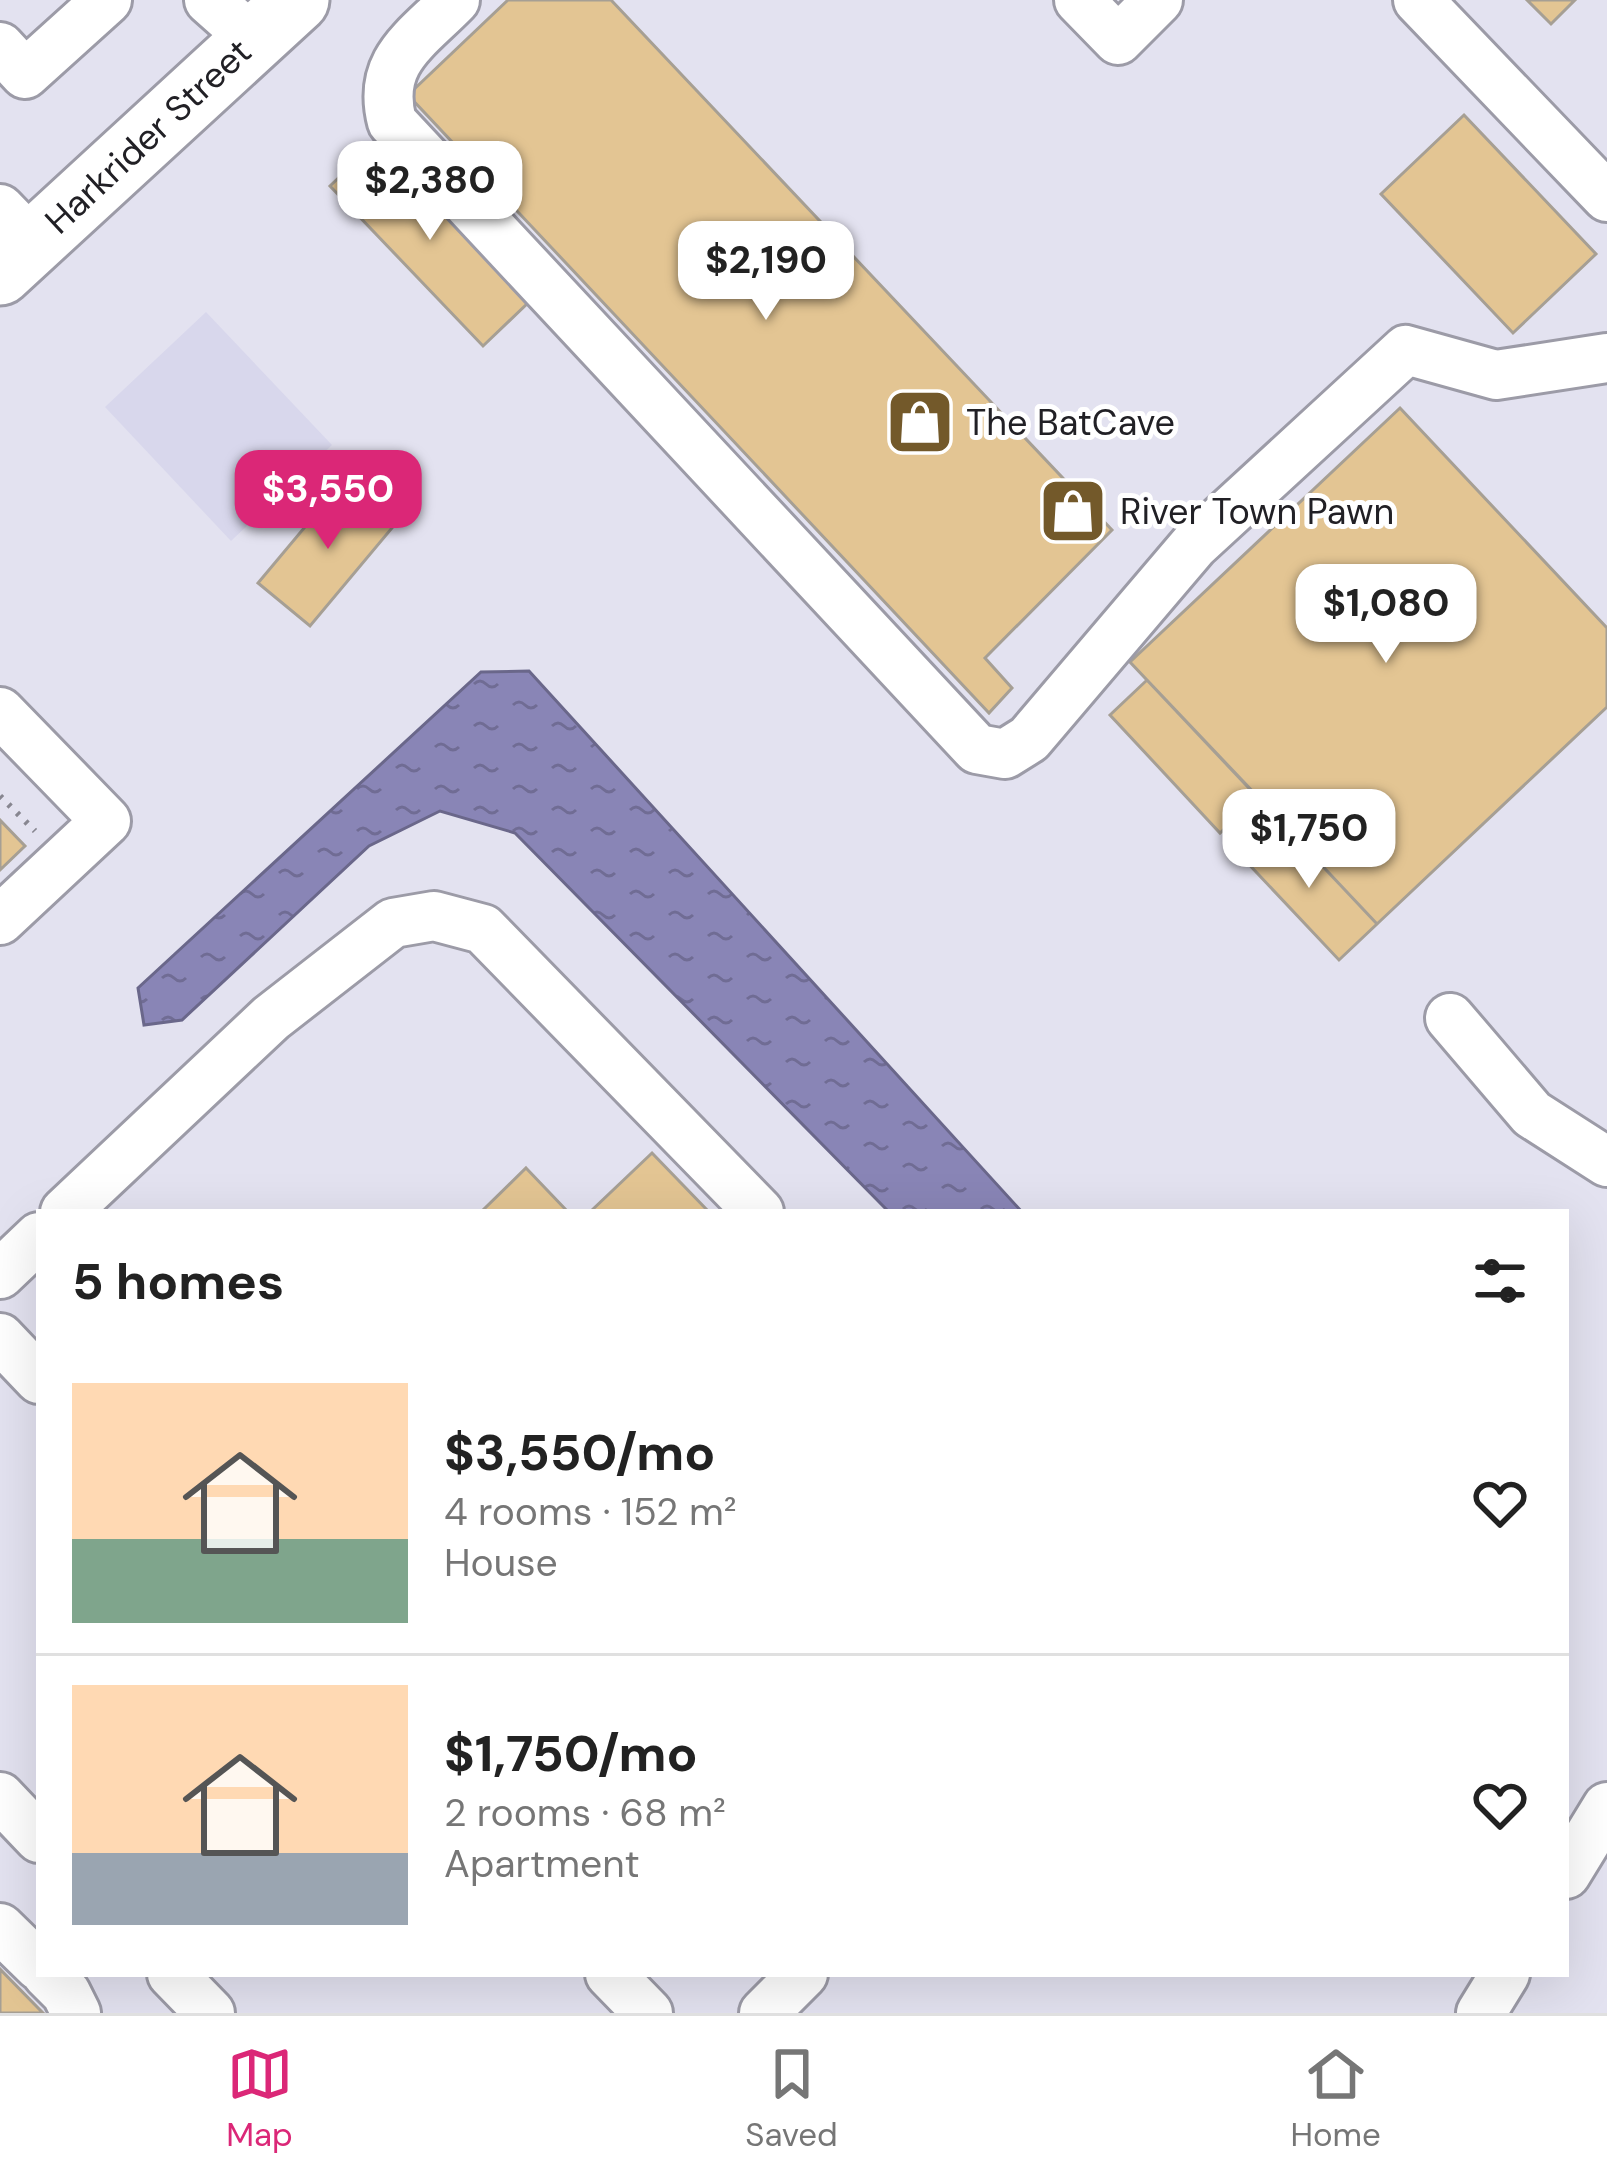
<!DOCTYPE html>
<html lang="en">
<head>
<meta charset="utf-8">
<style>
	:root { --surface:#fff; --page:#f2f2f2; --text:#222; --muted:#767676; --line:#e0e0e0; --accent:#db2777 }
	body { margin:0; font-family:"DM Sans",sans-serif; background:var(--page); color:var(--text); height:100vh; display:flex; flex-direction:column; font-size:45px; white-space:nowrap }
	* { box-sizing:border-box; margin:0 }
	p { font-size:39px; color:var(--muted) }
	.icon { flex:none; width:66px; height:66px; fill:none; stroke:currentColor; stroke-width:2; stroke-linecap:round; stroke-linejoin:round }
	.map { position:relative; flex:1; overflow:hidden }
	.drawer { position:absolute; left:36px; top:1209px; width:1533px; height:768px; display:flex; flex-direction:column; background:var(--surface); border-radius:0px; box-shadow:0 12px 48px #0002 }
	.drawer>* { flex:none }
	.price { position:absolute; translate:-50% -102px; padding:0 27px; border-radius:24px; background:#fff; color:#222; font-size:39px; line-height:78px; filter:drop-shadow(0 3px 6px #0008) }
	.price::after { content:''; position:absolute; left:50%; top:72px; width:36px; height:27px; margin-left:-18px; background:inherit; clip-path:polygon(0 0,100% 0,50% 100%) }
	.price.active { background:var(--accent); color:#fff }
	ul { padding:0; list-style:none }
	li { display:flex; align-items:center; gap:36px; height:300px; padding:0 36px }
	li+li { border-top:3px solid var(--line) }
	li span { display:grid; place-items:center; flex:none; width:336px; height:240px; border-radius:0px; color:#555 }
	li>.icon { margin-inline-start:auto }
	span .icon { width:144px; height:144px; fill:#fffc; stroke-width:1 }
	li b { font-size:51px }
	h2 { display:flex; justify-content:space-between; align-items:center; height:144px; padding:0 36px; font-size:51px }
	.dock { display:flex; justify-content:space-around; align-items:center; height:168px; border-top:3px solid var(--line); background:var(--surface); font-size:33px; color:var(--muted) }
	.dock a { display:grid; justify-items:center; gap:6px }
	.dock .active { color:var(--accent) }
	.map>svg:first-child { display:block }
	.built { fill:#d8d7ec }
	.water { fill:url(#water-ripples); stroke:#6a678a; stroke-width:3 }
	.building { fill:#e3c593; stroke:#a69f94; stroke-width:3 }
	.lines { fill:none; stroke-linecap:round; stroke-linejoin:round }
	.minor-casing { stroke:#9c9ba7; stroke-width:54 }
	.major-casing { stroke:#9c9ba7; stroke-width:69 }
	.path { stroke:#878690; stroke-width:6; stroke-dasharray:3 9; stroke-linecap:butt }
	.minor { stroke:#fff; stroke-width:48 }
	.major { stroke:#fff; stroke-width:63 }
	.labels { text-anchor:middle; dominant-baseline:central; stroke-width:10; stroke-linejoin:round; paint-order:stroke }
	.street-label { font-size:36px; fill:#212025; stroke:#fff }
	.poi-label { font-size:36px; fill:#212025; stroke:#fff; text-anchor:start }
</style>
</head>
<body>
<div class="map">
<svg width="1607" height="2013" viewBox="0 0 1607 2013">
	<defs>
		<pattern id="water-ripples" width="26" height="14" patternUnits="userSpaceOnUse" patternTransform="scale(3)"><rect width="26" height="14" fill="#8985b6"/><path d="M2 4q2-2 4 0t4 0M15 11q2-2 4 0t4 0" fill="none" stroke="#706c94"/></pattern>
	</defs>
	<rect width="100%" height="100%" fill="#e3e2f0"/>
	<!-- built -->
	<path class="built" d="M206,312L332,445L231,541L105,407Z"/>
	<!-- water -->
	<path class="water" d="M529,671L1022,1212H889L515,833L440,811L369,846L182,1020L144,1025L138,988L481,672Z"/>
	<!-- building -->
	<path class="building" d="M508,0H611L1112,530L985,658L1012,688L989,713L408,95Z
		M1527,0H1575L1551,24Z
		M1464,115L1596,254L1513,333L1381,194Z
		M377,141L530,301L483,346L330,186Z
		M1400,408L1607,628V707L1377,924L1130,662Z
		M346,478L397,522L310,626L258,583Z
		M1147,680L1258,797L1220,833L1110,715Z
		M0,820L25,846L0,870Z
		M1280,821L1377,924L1339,960L1242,857Z
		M652,1153L709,1212H590Z
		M526,1168L568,1212H481Z
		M0,1969L43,2013H0Z"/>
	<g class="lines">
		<defs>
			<path id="minor" d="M209,0L254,40
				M455,0C416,40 376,61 392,122L977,749L1005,754L1029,739L1194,545L1406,350L1496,375L1607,358
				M1079,0L1118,40L1158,0
				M1418,0L1607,197
				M0,47L25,74L107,0
				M0,209L33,243
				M0,712L106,821L0,920
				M1450,1018L1532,1114L1607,1162
				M65,1212L271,1018L393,923L434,916L483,929L759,1212
				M0,1274L39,1237
				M0,1338L39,1379
				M0,1797L39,1838
				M1566,1874L1607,1807
				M0,1928L39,1966
				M47,1974L66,1993L76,2013
				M172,1974L210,2013
				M610,1974L648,2013
				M764,2013L803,1974
				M1481,2013L1505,1974"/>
			<path id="major" d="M0,273L297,0"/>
		</defs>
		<!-- minor casing -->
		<use href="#minor" class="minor-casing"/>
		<!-- major casing -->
		<use href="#major" class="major-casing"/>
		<!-- path -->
		<path class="path" d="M0,796L35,831"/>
		<!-- minor -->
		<use href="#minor" class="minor"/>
		<!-- major -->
		<use href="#major" class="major"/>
	</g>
	<!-- icons -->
	<defs>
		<symbol id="shop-square" viewBox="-11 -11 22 22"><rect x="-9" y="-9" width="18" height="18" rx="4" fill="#73592a" stroke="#fff"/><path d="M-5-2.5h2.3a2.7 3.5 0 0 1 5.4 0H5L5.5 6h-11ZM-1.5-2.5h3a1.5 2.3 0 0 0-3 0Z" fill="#fff"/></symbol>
	</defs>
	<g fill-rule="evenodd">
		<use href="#shop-square" x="882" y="384" width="76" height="76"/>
		<use href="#shop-square" x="1035" y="473" width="76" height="76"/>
	</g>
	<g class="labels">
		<!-- street labels -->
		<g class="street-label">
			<text transform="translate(148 136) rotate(-43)">Harkrider Street</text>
		</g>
		<!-- poi labels -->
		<g class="poi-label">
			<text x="966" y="422">The BatCave</text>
			<text x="1120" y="511">River Town Pawn</text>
		</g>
	</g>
</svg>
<b class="price" style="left:430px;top:243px">$2,380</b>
<b class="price" style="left:766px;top:323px">$2,190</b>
<b class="price active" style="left:328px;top:552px">$3,550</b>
<b class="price" style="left:1386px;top:666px">$1,080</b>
<b class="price" style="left:1309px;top:891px">$1,750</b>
<section class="drawer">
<h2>5 homes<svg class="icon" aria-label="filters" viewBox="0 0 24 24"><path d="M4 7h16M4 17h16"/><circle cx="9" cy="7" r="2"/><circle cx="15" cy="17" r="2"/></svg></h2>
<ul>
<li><span style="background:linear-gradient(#ffd9b3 65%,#7fa58c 0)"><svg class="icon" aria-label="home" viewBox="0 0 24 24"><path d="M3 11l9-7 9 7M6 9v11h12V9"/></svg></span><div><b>$3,550/mo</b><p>4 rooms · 152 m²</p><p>House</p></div><svg class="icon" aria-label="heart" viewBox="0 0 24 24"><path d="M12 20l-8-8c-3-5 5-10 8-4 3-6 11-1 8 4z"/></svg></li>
<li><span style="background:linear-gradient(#ffd9b3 70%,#9aa5b1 0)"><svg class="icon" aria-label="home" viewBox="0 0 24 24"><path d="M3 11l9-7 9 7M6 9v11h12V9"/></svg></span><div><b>$1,750/mo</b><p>2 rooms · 68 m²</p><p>Apartment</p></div><svg class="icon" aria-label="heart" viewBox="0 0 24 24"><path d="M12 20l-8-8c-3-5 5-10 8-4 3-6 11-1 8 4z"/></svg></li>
</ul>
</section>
</div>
<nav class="dock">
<a class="active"><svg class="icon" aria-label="map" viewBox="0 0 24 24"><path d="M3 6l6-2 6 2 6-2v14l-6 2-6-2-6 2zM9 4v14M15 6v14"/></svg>Map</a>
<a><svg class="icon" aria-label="saved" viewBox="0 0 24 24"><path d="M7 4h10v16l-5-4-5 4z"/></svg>Saved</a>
<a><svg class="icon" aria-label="home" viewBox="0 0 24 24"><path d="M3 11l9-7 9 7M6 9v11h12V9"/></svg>Home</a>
</nav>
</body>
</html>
